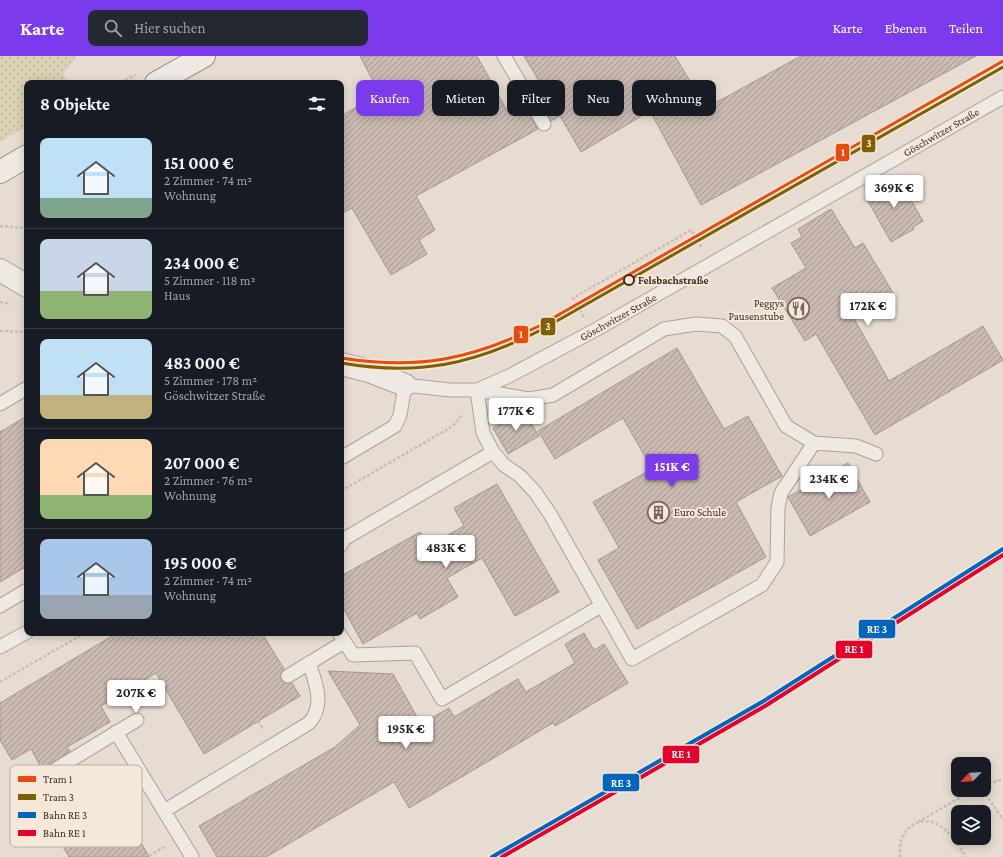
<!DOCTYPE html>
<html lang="de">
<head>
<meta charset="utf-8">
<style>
	:root { --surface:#171b24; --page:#242831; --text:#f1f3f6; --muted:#9ea1a6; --line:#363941; --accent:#7c3aed }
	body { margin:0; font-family:"Crimson Pro",serif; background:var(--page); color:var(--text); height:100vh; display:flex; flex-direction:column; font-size:15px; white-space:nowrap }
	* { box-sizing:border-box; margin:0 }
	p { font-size:13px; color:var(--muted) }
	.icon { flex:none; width:22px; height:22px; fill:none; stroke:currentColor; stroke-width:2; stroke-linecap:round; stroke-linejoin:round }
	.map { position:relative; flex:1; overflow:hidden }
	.sheet { position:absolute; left:24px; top:24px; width:320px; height:556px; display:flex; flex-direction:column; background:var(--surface); border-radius:8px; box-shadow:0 2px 10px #0003 }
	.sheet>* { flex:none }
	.top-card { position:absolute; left:356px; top:24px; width:380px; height:36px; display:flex; gap:8px }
	.needle { width:26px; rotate:246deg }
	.buttons { position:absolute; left:951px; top:701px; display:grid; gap:8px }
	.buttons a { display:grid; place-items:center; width:40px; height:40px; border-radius:8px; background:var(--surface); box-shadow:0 2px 10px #0003; font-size:20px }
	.price { position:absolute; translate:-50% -34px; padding:0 9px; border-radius:4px; background:#fff; color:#222; font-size:13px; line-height:26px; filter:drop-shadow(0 1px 2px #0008) }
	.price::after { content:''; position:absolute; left:50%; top:24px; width:12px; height:9px; margin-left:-6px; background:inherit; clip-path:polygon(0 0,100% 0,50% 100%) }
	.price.current { background:var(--accent); color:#fff }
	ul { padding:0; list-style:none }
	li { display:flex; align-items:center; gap:12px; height:100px; padding:0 16px }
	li+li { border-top:1px solid var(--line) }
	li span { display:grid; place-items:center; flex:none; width:112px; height:80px; border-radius:8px; color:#555 }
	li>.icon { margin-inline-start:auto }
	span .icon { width:48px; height:48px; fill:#fffc; stroke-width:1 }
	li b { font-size:17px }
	h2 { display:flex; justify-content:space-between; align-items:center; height:48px; padding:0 16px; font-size:17px }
	.pill { padding:0 14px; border-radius:8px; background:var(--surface); box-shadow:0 2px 10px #0003; font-size:14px; line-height:36px }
	.pill.current { background:var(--accent); color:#fff }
	header { display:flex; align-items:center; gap:24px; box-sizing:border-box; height:56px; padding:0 20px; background:var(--accent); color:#fff }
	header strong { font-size:19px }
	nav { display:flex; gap:22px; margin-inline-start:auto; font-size:14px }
	.search { width:280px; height:36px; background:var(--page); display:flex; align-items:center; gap:10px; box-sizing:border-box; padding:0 14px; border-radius:8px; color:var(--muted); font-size:15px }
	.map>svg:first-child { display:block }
	.park { fill:url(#park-dots) }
	.building { fill:url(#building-hatch); stroke:#a79790 }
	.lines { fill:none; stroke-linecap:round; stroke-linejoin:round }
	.service-casing { stroke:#aca29a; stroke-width:15 }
	.minor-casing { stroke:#aca29a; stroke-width:24 }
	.secondary-casing { stroke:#9c918a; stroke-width:24 }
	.path { stroke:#c8bfb9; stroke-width:2.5; stroke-dasharray:3 2; stroke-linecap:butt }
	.service { stroke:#efe9e3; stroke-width:13 }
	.minor { stroke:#efe9e3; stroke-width:22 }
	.secondary { stroke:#efe9e3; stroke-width:22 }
	.rail-1-casing { stroke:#f6e8d9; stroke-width:7 }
	.rail-2-casing { stroke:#f6e8d9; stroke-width:7 }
	.rail-1 { stroke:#0065bd; stroke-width:4 }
	.rail-2 { stroke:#e4002b; stroke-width:4 }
	.tram-1-casing { stroke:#f6e8d9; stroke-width:6 }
	.tram-2-casing { stroke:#f6e8d9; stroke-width:6 }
	.tram-1 { stroke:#e94c0a; stroke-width:3 }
	.tram-2 { stroke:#7f5f00; stroke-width:3 }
	.stop-dot { fill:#f6e8d9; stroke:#3c2821; stroke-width:2 }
	.labels { text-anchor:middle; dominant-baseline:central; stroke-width:4; stroke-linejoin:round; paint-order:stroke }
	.street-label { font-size:11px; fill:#3c2821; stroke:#f6e8d9 }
	.stop-label { font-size:11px; font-weight:bold; fill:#3c2821; stroke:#f6e8d9; text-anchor:start }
	.poi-label { font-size:11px; fill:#3c2821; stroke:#f6e8d9; text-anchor:end }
	.key { fill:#f6e8d9; stroke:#beaea2; stroke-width:1 }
	.key-label { font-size:11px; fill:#3c2821 }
	.line-badge { stroke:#f6e8d9; stroke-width:1.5 }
	.badge-label { font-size:11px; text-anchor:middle; font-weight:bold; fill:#fff }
</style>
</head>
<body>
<header>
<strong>Karte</strong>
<div class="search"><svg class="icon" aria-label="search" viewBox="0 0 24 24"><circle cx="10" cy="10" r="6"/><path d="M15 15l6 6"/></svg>Hier suchen</div>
<nav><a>Karte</a><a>Ebenen</a><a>Teilen</a></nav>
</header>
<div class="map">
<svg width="1003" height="801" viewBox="0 0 1003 801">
	<defs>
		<pattern id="park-dots" width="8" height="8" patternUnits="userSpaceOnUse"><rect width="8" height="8" fill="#d9d2b4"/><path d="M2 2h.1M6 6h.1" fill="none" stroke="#bbb49a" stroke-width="1.8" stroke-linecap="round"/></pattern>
		<pattern id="building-hatch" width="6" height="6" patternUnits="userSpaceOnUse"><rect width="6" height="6" fill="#cabab2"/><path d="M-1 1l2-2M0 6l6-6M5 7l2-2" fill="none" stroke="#a59790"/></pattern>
	</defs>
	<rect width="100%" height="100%" fill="#e7dcd1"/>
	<!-- park -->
	<path class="park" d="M0,0H77L63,18L69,27H27V70L0,86Z"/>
	<!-- building -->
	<path class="building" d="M360,0H477L510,60L525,52L538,73L416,140L435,174L419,184L427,198L391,219L352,152L341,158V60L380,38Z
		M524,0H675L706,52L801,0H976L701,149L650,55L581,96L560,60L551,65L539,44L548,40Z
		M898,121L923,165L913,171L914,173L891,186L865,140Z
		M831,153L855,192L863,187L895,240L855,264L889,325L983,270L1003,304L875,379L816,278L805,285L772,232L806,212L791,187L802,181L798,173Z
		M677,292L724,373L748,360L782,420L736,446L766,501L637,573L598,504L619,492L593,446L652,413L623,362L555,403L538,375Z
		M523,354L539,380L508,398L493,372Z
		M27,360V510L0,526V376Z
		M848,407L870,446L810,480L788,441Z
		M497,428L559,536L515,560L482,502L447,522L458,541L420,563L417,557L363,588L341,548V520L420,476L428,490L464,470L454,452Z
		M117,577H262L284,613L281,617V624L285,627H292L300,640L204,698L156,617L101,650L110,666L67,691L70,695L49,709V717L57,721L78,709L124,787L137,779L149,801H69L36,746L39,744L32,733L48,724L31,693L12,704L0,684V647Z
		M584,577L594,594L604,588L628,627L555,670L553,667L409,752L394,726L266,801H217L199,770L335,691L360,669L328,615L393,618L421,668L449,652L454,661L518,623L526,636L575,607L565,588Z"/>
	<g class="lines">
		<defs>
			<path id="service" d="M504,0L544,68
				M0,348L27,332
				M814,387L786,370L735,280L722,270L696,268L664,273L553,339L529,343L477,334L483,377L493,396L504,409L520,420L535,436L550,458L632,603L762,529L777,506L778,452L781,437L814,387L856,390L876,398
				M341,402L395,370L400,359L405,329L450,334H477L509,320L597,273L1003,41
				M341,489L344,483L493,396
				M0,550L27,534
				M339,577L353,599L415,597L442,643L601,550
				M0,591L27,576
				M288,620L344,586
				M116,676L192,801
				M56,713L137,664
				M164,755L309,667C325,650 316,627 309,607"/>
			<path id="minor" d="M0,214L27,230
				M341,308L369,315L405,329"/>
			<path id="secondary" d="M156,27L204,0
				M0,116L27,100"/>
		</defs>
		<!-- service casing -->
		<use href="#service" class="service-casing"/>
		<!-- minor casing -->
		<use href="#minor" class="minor-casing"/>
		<!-- secondary casing -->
		<use href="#secondary" class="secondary-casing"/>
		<!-- path -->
		<path class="path" d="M121,27L135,19
			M0,170L27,172
			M0,246L11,248
			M584,261L573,242L691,174L702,192
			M0,275L27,276
			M341,435L453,370L462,359
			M0,626L85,577
			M258,665L264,674
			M984,729L1003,723
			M983,734L1003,764
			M918,766L973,734
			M149,800L166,790
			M901,801C895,780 915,757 937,768C950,775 959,790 966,801"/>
		<!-- service -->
		<use href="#service" class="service"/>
		<!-- minor -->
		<use href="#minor" class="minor"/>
		<!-- secondary -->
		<use href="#secondary" class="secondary"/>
		<defs>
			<path id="rail-1" d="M492,801L762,646L1003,493"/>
			<path id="rail-2" d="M502,801L765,650L1003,499"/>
		</defs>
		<!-- rail-1 casing -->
		<use href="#rail-1" class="rail-1-casing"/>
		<!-- rail-2 casing -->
		<use href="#rail-2" class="rail-2-casing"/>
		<!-- rail-1 -->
		<use href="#rail-1" class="rail-1"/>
		<!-- rail-2 -->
		<use href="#rail-2" class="rail-2"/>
		<defs>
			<path id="tram-1" d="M341,302C418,314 470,304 539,270L1003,5"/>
			<path id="tram-2" d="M341,307C418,320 472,309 541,274L1003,11"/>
		</defs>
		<!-- tram-1 casing -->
		<use href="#tram-1" class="tram-1-casing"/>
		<!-- tram-2 casing -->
		<use href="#tram-2" class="tram-2-casing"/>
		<!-- tram-1 -->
		<use href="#tram-1" class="tram-1"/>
		<!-- tram-2 -->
		<use href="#tram-2" class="tram-2"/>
	</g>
	<!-- icons -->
	<defs>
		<symbol id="restaurant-ring" viewBox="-11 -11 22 22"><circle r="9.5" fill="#f6e8d9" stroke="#78675f" stroke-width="1.5"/><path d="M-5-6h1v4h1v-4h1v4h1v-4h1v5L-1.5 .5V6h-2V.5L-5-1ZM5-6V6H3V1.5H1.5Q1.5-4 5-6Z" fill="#78675f"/></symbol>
		<symbol id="building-ring" viewBox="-11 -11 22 22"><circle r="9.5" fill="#f6e8d9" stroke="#78675f" stroke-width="1.5"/><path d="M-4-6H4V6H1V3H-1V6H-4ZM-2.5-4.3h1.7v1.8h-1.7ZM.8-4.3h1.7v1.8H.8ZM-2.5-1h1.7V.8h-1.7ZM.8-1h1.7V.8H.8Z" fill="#78675f"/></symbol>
	</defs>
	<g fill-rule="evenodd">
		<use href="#restaurant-ring" x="786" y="240" width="25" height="25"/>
		<use href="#building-ring" x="646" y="444" width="25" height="25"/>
	</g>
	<!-- markers -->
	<circle class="stop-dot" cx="629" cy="224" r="5"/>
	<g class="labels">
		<!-- street labels -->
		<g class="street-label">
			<text transform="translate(941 76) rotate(-30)">Göschwitzer Straße</text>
			<text transform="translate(618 261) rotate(-29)">Göschwitzer Straße</text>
		</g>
		<!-- stop labels -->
		<g class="stop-label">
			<text x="638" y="224">Felsbachstraße</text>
		</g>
		<!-- poi labels -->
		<g class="poi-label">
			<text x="784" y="247">Peggys<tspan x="784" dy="13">Pausenstube</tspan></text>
			<text x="674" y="456" text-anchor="start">Euro Schule</text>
		</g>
	</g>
	<!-- legend -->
	<rect x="10" y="709" width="132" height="82" rx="6" class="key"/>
	<rect x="18" y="720" width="18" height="6" fill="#e94c0a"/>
	<rect x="18" y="738" width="18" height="6" fill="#7f5f00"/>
	<rect x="18" y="756" width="18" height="6" fill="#0065bd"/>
	<rect x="18" y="774" width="18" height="6" fill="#e4002b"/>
	<g class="key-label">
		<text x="43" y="727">Tram 1</text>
		<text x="43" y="745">Tram 3</text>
		<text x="43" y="763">Bahn RE 3</text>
		<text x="43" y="781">Bahn RE 1</text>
	</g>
	<g class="line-badge">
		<rect x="861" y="78" width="15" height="19" rx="4" fill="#7f5f00"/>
		<rect x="835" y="87" width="15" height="19" rx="4" fill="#e94c0a"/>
		<rect x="540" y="261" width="16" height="19" rx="4" fill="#7f5f00"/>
		<rect x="513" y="269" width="16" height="19" rx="4" fill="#e94c0a"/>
		<rect x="858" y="563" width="38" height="20" rx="4" fill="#0065bd"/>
		<rect x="835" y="584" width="38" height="19" rx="4" fill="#e4002b"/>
		<rect x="662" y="689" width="38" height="19" rx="4" fill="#e4002b"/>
		<rect x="602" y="717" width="38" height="19" rx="4" fill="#0065bd"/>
	</g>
	<g class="badge-label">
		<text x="869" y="91">3</text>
		<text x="843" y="100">1</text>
		<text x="548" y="274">3</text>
		<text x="521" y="282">1</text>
		<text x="877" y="577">RE 3</text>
		<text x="854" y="597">RE 1</text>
		<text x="681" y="702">RE 1</text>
		<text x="621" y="731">RE 3</text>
	</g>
</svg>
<div class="buttons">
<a><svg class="needle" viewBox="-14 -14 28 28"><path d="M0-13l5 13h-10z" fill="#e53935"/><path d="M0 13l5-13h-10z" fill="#9ea1a6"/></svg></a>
<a><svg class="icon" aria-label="layers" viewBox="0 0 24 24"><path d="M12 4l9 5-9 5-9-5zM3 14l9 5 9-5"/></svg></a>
</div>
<b class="price" style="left:894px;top:153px">369K €</b>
<b class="price" style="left:868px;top:271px">172K €</b>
<b class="price" style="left:516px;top:376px">177K €</b>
<b class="price current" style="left:672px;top:432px">151K €</b>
<b class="price" style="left:829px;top:444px">234K €</b>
<b class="price" style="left:446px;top:513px">483K €</b>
<b class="price" style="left:136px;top:658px">207K €</b>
<b class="price" style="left:406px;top:694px">195K €</b>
<div class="top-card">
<a class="pill current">Kaufen</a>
<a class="pill">Mieten</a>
<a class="pill">Filter</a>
<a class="pill">Neu</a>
<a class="pill">Wohnung</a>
</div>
<section class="sheet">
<h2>8 Objekte<svg class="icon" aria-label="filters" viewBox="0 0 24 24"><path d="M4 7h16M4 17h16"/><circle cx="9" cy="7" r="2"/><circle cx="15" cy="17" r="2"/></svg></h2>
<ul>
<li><span style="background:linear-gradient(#bfe0f5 75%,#7fa58c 0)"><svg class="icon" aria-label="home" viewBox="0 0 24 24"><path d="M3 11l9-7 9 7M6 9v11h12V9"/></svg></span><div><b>151 000 €</b><p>2 Zimmer · 74 m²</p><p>Wohnung</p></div></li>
<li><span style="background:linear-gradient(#c9d6e8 65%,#8fb573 0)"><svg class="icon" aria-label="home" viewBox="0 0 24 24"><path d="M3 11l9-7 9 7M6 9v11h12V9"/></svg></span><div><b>234 000 €</b><p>5 Zimmer · 118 m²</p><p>Haus</p></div></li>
<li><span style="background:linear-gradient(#bfe0f5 70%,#c2b280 0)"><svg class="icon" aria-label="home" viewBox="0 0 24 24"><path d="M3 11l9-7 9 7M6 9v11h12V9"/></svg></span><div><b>483 000 €</b><p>5 Zimmer · 178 m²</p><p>Göschwitzer Straße</p></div></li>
<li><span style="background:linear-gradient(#ffd9b3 70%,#8fb573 0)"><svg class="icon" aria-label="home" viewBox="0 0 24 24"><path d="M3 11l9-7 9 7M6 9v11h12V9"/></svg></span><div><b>207 000 €</b><p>2 Zimmer · 76 m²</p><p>Wohnung</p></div></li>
<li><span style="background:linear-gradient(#a9c7e8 70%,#9aa5b1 0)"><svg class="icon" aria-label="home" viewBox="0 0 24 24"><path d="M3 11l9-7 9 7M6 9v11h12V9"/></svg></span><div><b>195 000 €</b><p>2 Zimmer · 74 m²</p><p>Wohnung</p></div></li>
</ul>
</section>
</div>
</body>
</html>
